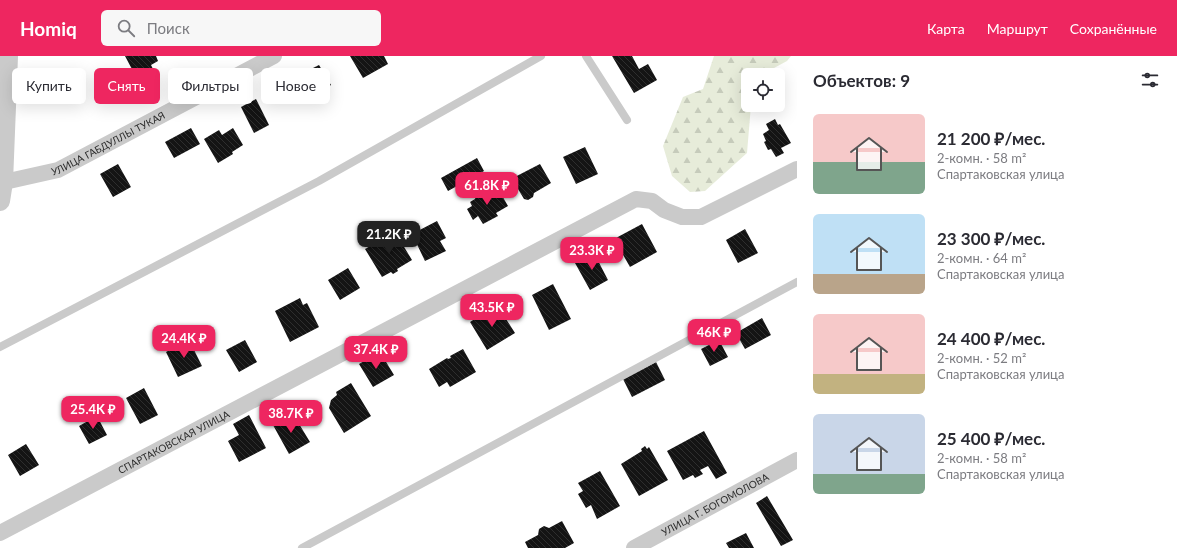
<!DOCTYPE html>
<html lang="ru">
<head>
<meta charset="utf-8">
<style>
	:root { --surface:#fff; --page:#f7f7f7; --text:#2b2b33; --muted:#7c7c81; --accent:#ee2660 }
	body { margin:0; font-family:Lato,sans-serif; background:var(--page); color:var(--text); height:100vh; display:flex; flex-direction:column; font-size:15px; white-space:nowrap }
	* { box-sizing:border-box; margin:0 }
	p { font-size:13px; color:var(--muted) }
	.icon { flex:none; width:22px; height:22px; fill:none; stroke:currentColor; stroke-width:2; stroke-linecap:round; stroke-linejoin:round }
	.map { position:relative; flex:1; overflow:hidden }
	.details { display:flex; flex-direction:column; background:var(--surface); width:380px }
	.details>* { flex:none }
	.banner { position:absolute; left:12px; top:12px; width:380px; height:36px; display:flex; gap:8px }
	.buttons { position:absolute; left:741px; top:12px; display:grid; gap:8px }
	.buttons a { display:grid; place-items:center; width:44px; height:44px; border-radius:6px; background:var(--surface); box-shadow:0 4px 16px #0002; font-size:20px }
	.price { position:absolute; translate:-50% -34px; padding:0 9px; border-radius:8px; background:var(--accent); color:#fff; font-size:13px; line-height:26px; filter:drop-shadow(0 1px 2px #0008) }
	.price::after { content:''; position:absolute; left:50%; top:24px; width:12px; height:9px; margin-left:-6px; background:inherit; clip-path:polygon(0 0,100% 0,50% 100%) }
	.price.selected { background:#222; color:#fff }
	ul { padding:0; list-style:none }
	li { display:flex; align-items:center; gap:12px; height:100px; padding:0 16px }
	li span { display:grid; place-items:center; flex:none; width:112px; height:80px; border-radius:6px; color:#555 }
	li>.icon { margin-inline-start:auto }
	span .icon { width:48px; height:48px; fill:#fffc; stroke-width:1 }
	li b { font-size:17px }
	h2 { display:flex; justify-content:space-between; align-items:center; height:48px; padding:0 16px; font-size:17px }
	.pill { padding:0 14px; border-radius:6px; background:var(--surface); box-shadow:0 4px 16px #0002; font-size:14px; line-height:36px }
	.pill.selected { background:var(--accent); color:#fff }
	header { display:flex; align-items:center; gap:24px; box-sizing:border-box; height:56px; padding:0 20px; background:var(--accent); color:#fff }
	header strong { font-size:19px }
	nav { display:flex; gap:22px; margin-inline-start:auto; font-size:14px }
	.search { width:280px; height:36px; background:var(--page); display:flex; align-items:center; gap:10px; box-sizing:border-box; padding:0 14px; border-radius:6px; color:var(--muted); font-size:15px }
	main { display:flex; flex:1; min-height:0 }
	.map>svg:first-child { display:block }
	.forest { fill:url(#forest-firs) }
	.building { fill:url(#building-back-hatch) }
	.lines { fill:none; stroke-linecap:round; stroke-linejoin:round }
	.service { stroke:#cacaca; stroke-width:8 }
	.minor { stroke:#cacaca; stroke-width:16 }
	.tertiary { stroke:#cacaca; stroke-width:20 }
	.labels { text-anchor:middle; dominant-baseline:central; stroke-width:4; stroke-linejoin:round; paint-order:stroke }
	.street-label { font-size:10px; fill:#2d2d2d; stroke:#fff }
</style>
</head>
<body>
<header>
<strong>Homiq</strong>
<div class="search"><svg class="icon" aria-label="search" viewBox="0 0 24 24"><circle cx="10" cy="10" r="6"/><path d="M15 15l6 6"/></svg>Поиск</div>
<nav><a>Карта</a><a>Маршрут</a><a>Сохранённые</a></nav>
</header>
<main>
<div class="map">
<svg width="797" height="492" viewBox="0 0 797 492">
	<defs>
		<pattern id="forest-firs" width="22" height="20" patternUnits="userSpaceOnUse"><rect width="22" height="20" fill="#e7ecda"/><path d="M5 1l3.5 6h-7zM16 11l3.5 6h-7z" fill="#c6cbbb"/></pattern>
		<pattern id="building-back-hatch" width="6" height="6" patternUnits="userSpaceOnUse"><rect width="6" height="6" fill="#141414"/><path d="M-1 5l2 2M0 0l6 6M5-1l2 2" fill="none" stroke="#2e2e2e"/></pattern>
	</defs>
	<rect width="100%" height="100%" fill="#fff"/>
	<!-- forest -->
	<path class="forest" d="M714,0H791L787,5L761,19H748V49H751L747,97L705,135L690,136L672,120L663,90L683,41L703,33Z"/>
	<!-- building -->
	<path class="building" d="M125,0H156L158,5L151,9L153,13L148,16L143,14L135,19Z
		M350,0H384L388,8L363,22Z
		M612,0H632L639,13L648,8L657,24L634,37Z
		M319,9L331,29L315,38L303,17Z
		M256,43L269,69L254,77L241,51Z
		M775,63L778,69L780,68L791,87L781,92L784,97L776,101L771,93L768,94L764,86L766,85L763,78L769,74L766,68Z
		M191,72L200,88L174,102L165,86Z
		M233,72L243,89L232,96L233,98L218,107L204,83L219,74L222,79Z
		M585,91L598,118L576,128L563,101Z
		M477,102L484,115L448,135L441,122Z
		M118,108L131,131L113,141L100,118Z
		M540,108L551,127L534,137L533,141L528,144L524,143L518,133L515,134L509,124Z
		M497,131L508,150L496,157L498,160L483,168L478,160L473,164L467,153L472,150L470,146L475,143L477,137L482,136L485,138Z
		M437,165L446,182L440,185L446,195L425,205L412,178Z
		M642,168L657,196L630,211L614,183Z
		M745,173L758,197L738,207L726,184Z
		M395,176L412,204L397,213L398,215L393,218L391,216L382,221L365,193Z
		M594,197L608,224L590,234L575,207Z
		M348,212L360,232L340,244L328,224Z
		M553,228L571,263L549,274L532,239Z
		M300,242L303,249L307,247L319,271L290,286L275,255Z
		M497,249L515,277L487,294L470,266Z
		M762,262L771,279L745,293L736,277Z
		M189,284L202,310L178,321L166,296Z
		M245,284L257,306L239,316L226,294Z
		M719,284L728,301L710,310L701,293Z
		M463,293L476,316L450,331L447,326L439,331L429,313L447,302L448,303L451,302L450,300Z
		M380,296L394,319L373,331L359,308Z
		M656,306L665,324L632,341L623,323Z
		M351,327L371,360L344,377L329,352L331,344L337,339L336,336Z
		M144,332L158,359L140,368L126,342Z
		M293,358L310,386L289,398L273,369Z
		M249,359L266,392L239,406L228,385L239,379L233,368Z
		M97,360L107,379L89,388L79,370Z
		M704,375L727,417L716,423L708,410L700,414L703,418L695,422L693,419L683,424L667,395Z
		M26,388L39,409L20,420L8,399Z
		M645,390L647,393L649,391L668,424L639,440L621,408L642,395L641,393Z
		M600,415L620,450L597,463L591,449L586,452L578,438L583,435L578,427Z
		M767,440L793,484L781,490L756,447Z
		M562,465L574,487L565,492H528L525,486L538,479L539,473L544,470L549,472Z
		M746,477L754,492H729L726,487Z"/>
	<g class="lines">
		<!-- service -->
		<path class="service" d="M586,0L627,64
			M0,291L319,125L541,0
			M302,492L797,226"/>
		<!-- minor -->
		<g class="minor">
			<path id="s1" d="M0,127L58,114L274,0"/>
			<path id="s2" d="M0,477L636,143L652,145L664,154L682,161H701L797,113"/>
			<path id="s3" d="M634,492L797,404"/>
		</g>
		<!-- tertiary -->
		<path class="tertiary" d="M0,145L3,126L8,0"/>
	</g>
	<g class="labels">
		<!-- street labels -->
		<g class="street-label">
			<text stroke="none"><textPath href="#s1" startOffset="116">УЛИЦА ГАБДУЛЛЫ ТУКАЯ</textPath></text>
			<text stroke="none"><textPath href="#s2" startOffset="196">СПАРТАКОВСКАЯ УЛИЦА</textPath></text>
			<text stroke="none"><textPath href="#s3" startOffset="92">УЛИЦА Г. БОГОМОЛОВА</textPath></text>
		</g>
	</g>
</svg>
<div class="buttons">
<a><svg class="icon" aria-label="locate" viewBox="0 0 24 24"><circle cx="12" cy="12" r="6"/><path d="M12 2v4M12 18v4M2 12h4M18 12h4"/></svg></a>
</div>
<b class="price" style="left:487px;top:150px">61.8K ₽</b>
<b class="price selected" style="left:389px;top:199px">21.2K ₽</b>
<b class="price" style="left:592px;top:215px">23.3K ₽</b>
<b class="price" style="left:492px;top:272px">43.5K ₽</b>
<b class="price" style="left:714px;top:297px">46K ₽</b>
<b class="price" style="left:184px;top:303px">24.4K ₽</b>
<b class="price" style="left:376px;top:314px">37.4K ₽</b>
<b class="price" style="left:93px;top:374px">25.4K ₽</b>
<b class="price" style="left:291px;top:378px">38.7K ₽</b>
<div class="banner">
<a class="pill">Купить</a>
<a class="pill selected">Снять</a>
<a class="pill">Фильтры</a>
<a class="pill">Новое</a>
</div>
</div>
<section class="details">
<h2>Объектов: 9<svg class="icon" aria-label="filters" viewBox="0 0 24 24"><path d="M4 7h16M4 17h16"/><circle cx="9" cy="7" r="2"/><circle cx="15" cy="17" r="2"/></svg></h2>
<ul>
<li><span style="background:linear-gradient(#f6c9c9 60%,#7fa58c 0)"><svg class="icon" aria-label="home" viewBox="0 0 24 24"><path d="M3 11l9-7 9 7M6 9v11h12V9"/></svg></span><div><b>21 200 ₽/мес.</b><p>2-комн. · 58 m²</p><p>Спартаковская улица</p></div></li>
<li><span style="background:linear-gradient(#bfe0f5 75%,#b9a48a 0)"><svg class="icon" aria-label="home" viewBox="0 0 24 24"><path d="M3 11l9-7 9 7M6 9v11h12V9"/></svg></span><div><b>23 300 ₽/мес.</b><p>2-комн. · 64 m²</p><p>Спартаковская улица</p></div></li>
<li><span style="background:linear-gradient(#f6c9c9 75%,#c2b280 0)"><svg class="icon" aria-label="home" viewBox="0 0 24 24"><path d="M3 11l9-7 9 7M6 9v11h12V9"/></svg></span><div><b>24 400 ₽/мес.</b><p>2-комн. · 52 m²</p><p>Спартаковская улица</p></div></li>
<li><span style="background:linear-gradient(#c9d6e8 75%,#7fa58c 0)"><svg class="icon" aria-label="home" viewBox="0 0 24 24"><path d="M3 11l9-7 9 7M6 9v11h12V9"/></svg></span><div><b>25 400 ₽/мес.</b><p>2-комн. · 58 m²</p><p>Спартаковская улица</p></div></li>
</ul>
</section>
</main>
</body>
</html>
